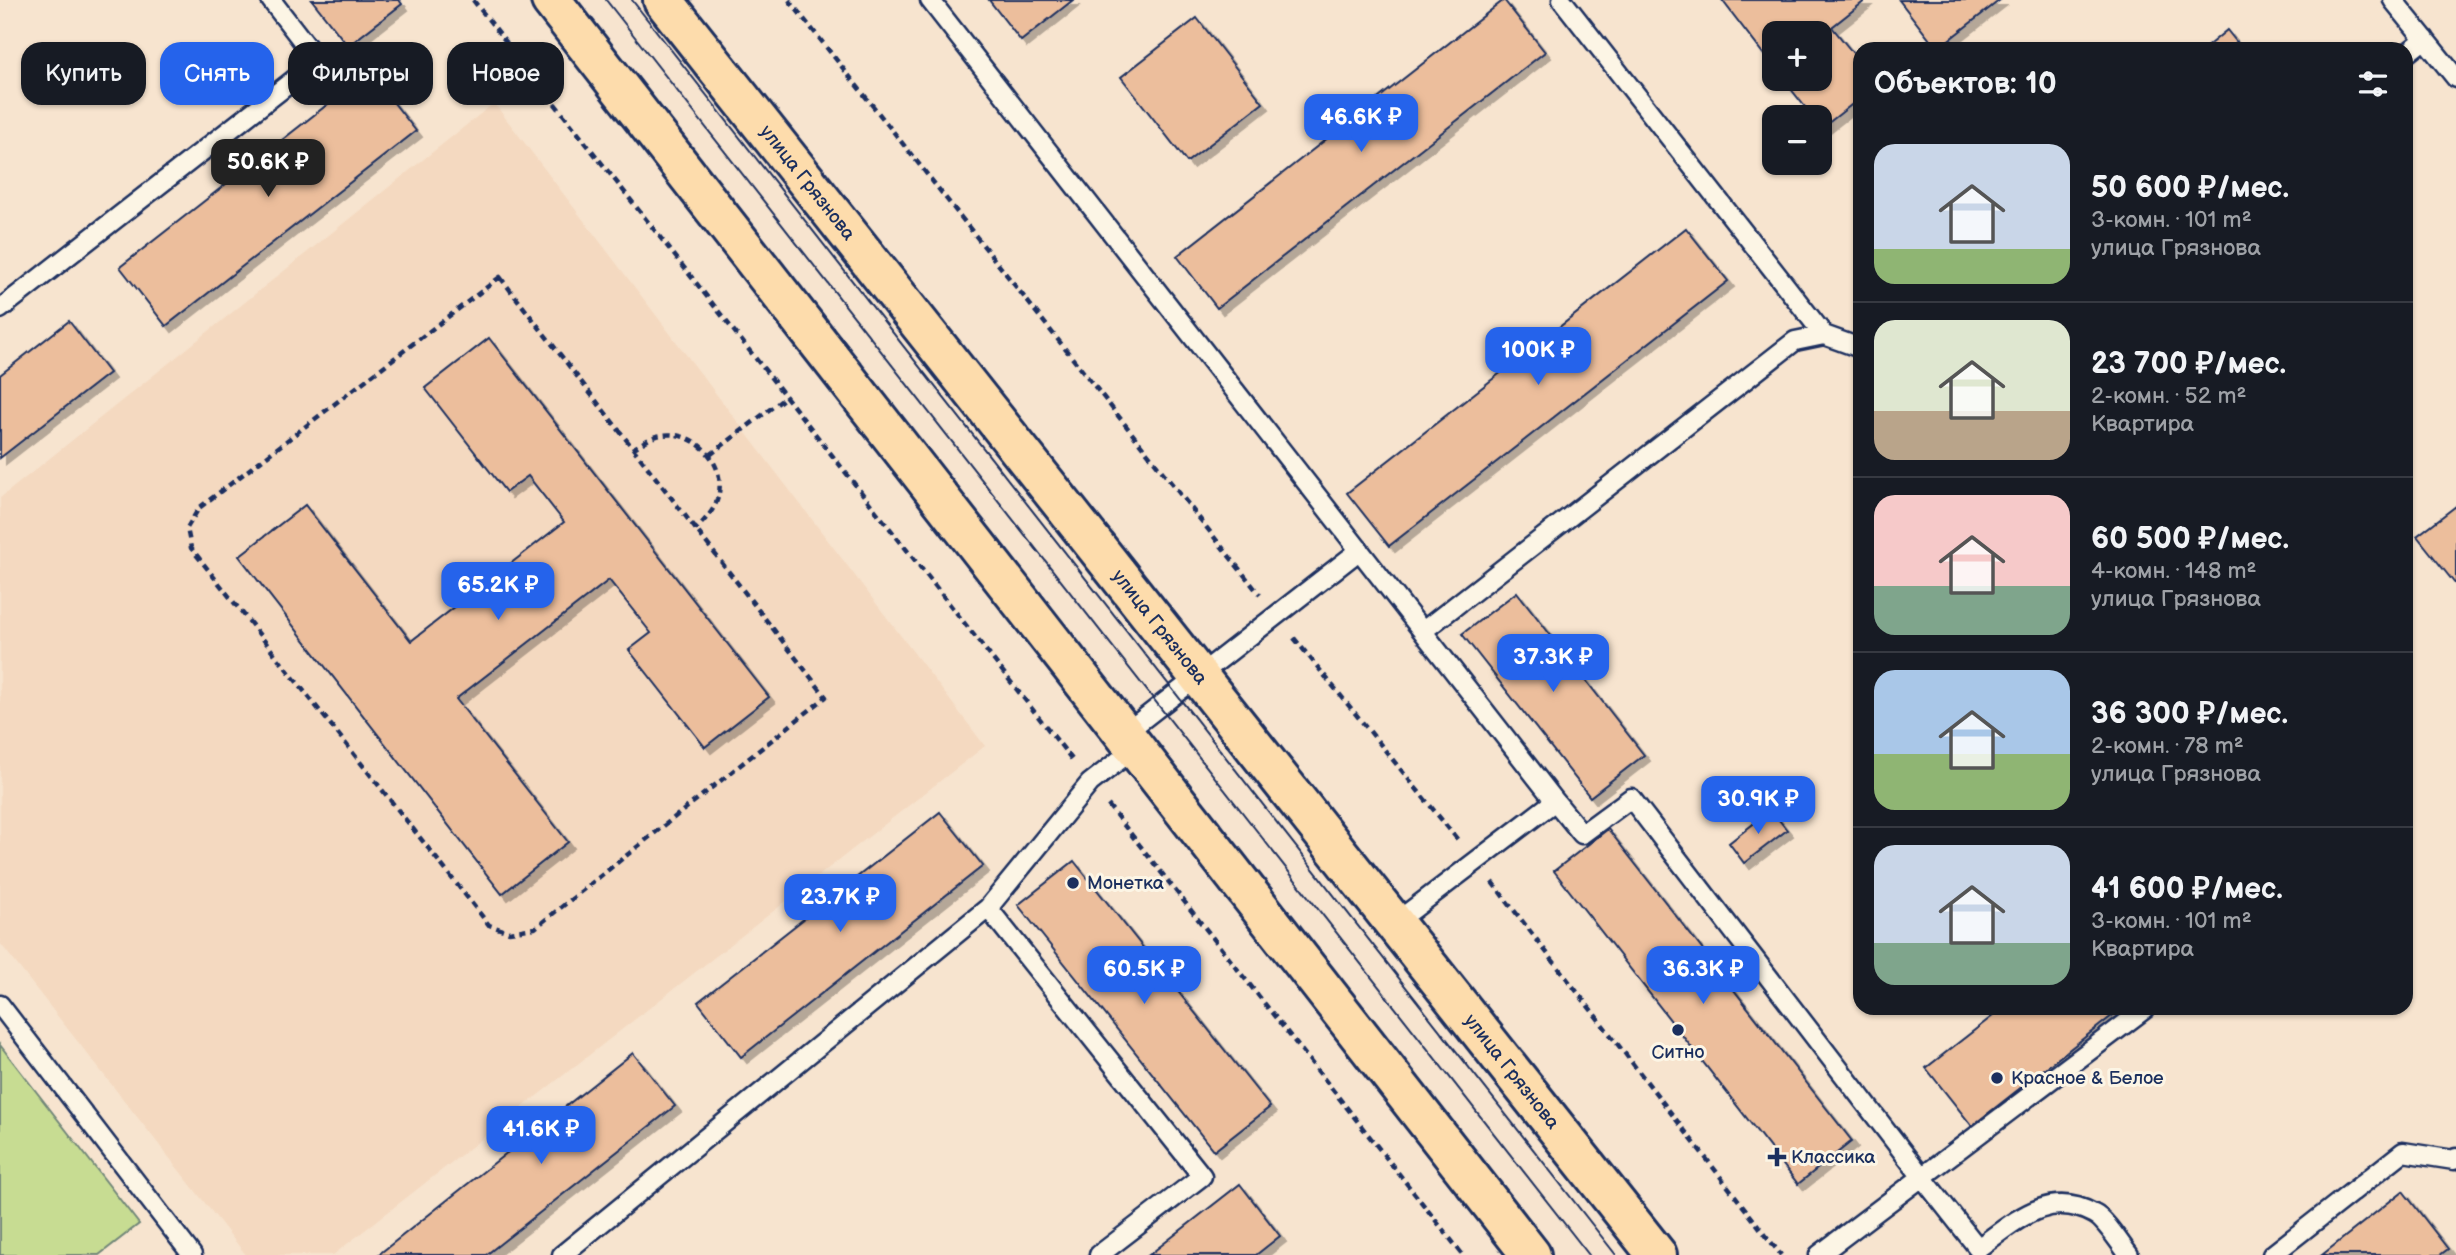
<!DOCTYPE html>
<html lang="ru">
<head>
<meta charset="utf-8">
<style>
	:root { --surface:#171b24; --page:#20242c; --text:#f1f3f6; --muted:#9ea1a6; --line:#363941; --accent:#2563eb }
	body { margin:0; font-family:"Balsamiq Sans",sans-serif; background:var(--page); color:var(--text); height:100vh; display:flex; flex-direction:column; font-size:26px; white-space:nowrap }
	* { box-sizing:border-box; margin:0 }
	p { font-size:23px; color:var(--muted) }
	.icon { flex:none; width:38px; height:38px; fill:none; stroke:currentColor; stroke-width:2; stroke-linecap:round; stroke-linejoin:round }
	.map { position:relative; flex:1; overflow:hidden }
	.sheet { position:absolute; left:1853px; top:42px; width:560px; height:973px; display:flex; flex-direction:column; background:var(--surface); border-radius:21px; box-shadow:0 2px 5px #0004 }
	.sheet>* { flex:none }
	.guide { position:absolute; left:21px; top:42px; width:665px; height:63px; display:flex; gap:14px }
	.buttons { position:absolute; left:1762px; top:21px; display:grid; gap:14px }
	.buttons a { display:grid; place-items:center; width:70px; height:70px; border-radius:14px; background:var(--surface); box-shadow:0 2px 5px #0004; font-size:35px }
	.price { position:absolute; translate:-50% -60px; padding:0 16px; border-radius:14px; background:var(--accent); color:#fff; font-size:23px; line-height:46px; filter:drop-shadow(0 2px 4px #0008) }
	.price::after { content:''; position:absolute; left:50%; top:42px; width:21px; height:16px; margin-left:-10px; background:inherit; clip-path:polygon(0 0,100% 0,50% 100%) }
	.price.active { background:#222; color:#fff }
	ul { padding:0; list-style:none }
	li { display:flex; align-items:center; gap:21px; height:175px; padding:0 21px }
	li+li { border-top:2px solid var(--line) }
	li span { display:grid; place-items:center; flex:none; width:196px; height:140px; border-radius:21px; color:#555 }
	li>.icon { margin-inline-start:auto }
	span .icon { width:84px; height:84px; fill:#fffc; stroke-width:1 }
	li b { font-size:30px }
	h2 { display:flex; justify-content:space-between; align-items:center; height:84px; padding:0 21px; font-size:30px }
	.tag { padding:0 24px; border-radius:21px; background:var(--surface); box-shadow:0 2px 5px #0004; font-size:24px; line-height:63px }
	.tag.active { background:var(--accent); color:#fff }
	.map>svg:first-child { display:block }
	.built { fill:#f4d9c0 }
	.green { fill:#c7dc92; stroke:#718678; stroke-width:2 }
	.building { fill:#ecbe9c; stroke:#1b2f5e; stroke-width:2; filter:url(#shadow) }
	.lines { fill:none; stroke-linecap:round; stroke-linejoin:round }
	.service-casing { stroke:#1b2f5e; stroke-width:23 }
	.primary-casing { stroke:#1b2f5e; stroke-width:44 }
	.path { stroke:#1b2f5e; stroke-width:4.5; stroke-dasharray:7 5; stroke-linecap:butt }
	.service { stroke:#fcf5e5; stroke-width:18 }
	.primary { stroke:#fddcac; stroke-width:38 }
	.tram { stroke:#1b2f5e; stroke-width:2 }
	.poi-dot { fill:#1b2f5e; stroke:#fcf5e5; stroke-width:2.5 }
	.labels { text-anchor:middle; dominant-baseline:central; stroke-width:6; stroke-linejoin:round; paint-order:stroke }
	.street-label { font-size:19px; fill:#1b2f5e; stroke:#fcf5e5 }
	.poi-label { font-size:19px; fill:#1b2f5e; stroke:#fcf5e5; text-anchor:start }
</style>
</head>
<body>
<div class="map">
<svg width="2456" height="1255" viewBox="0 0 2456 1255">
	<defs>
		<filter id="shadow"><feDropShadow dx="6" dy="6" stdDeviation="0" flood-color="#0004"/></filter>
	</defs>
	<rect width="100%" height="100%" fill="#f7e4cf"/>
	<filter id="ink" filterUnits="userSpaceOnUse"><feTurbulence type="fractalNoise" baseFrequency=".0143" numOctaves="2"/><feDisplacementMap in="SourceGraphic" scale="14" xChannelSelector="R" yChannelSelector="G"/><feConvolveMatrix kernelMatrix="1 2 1 2 8 2 1 2 1" color-interpolation-filters="sRGB"/></filter>
	<g filter="url(#ink)">
		<!-- built -->
		<path class="built" d="M494,103L985,746L333,1255H246L0,943V498Z"/>
		<!-- green -->
		<path class="green" d="M0,1045L139,1224L99,1255H0Z"/>
		<!-- building -->
		<path class="building" d="M312,0H399L402,4L348,46Z
			M989,0H1073L1021,41Z
			M1504,0L1545,52L1217,308L1177,256Z
			M1722,0H1866L1832,27L1860,62V98L1822,128L1820,117H1813L1783,79H1820V33H1774V68Z
			M1899,0H2000L1937,49Z
			M1197,18L1263,103L1187,162L1121,77Z
			M2227,30L2242,49H2204Z
			M360,79L366,86L375,79L416,131L166,326L120,267Z
			M1686,228L1728,281L1389,546L1347,493Z
			M69,321L109,373L0,458V375Z
			M489,338L769,697L705,747L629,650L651,633L609,580L456,699L568,842L502,894L239,556L305,505L411,641L564,522L528,476L506,492L425,388Z
			M2456,506V585L2417,536Z
			M1517,592L1644,755L1590,797L1462,634Z
			M1771,810L1787,830L1744,863L1729,843Z
			M940,812L983,866L741,1057L698,1002Z
			M1608,829L1852,1141L1798,1184L1554,871Z
			M1074,861L1270,1107L1214,1151L1018,905Z
			M2003,1008H2122L1972,1126L1926,1068Z
			M633,1053L675,1106L486,1255H378Z
			M1240,1184L1280,1236L1256,1255H1149Z
			M2403,1191L2448,1249L2440,1255H2322Z"/>
		<g class="lines">
			<defs>
				<path id="service" d="M930,0L1555,801L1395,923
					M1562,0L1824,335
					M2393,0L2456,78
					M2406,54L2425,39
					M0,309L318,61L271,0
					M1423,631L1795,341L1824,335L1860,348
					M1124,734L1360,550
					M1555,801L1582,834L1631,798L1922,1177L2146,1008
					M988,908L1202,1176L1099,1255
					M0,1005L192,1255
					M562,1255L988,908L1090,783L1135,748
					M1819,1255L1922,1177L1978,1248C2014,1223 2048,1188 2094,1214C2105,1219 2121,1245 2129,1255
					M2272,1255L2403,1152L2454,1160L2456,1158"/>
				<g id="primary">
					<path d="M551,0L1531,1255"/>
					<path id="s1" d="M663,0L1657,1255"/>
				</g>
			</defs>
			<!-- service casing -->
			<use href="#service" class="service-casing"/>
			<!-- primary casing -->
			<use href="#primary" class="primary-casing"/>
			<!-- path -->
			<path class="path" d="M473,0L1074,762
				M789,0L1260,595
				M500,277L826,697L535,928L509,932L489,925L191,548L187,528L199,508Z
				M632,449C640,445 649,438 657,436C691,427 725,459 719,493C716,509 706,519 695,530
				M710,455L786,397
				M1294,638L1458,840
				M1108,805L1463,1255
				M1492,882L1781,1255"/>
			<!-- service -->
			<use href="#service" class="service"/>
			<!-- primary -->
			<use href="#primary" class="primary"/>
			<!-- tram -->
			<path class="tram" d="M606,0L1589,1255
				M632,0L1616,1255"/>
		</g>
	</g>
	<!-- markers -->
	<g class="poi-dot">
		<circle cx="1073" cy="883" r="7"/>
		<circle cx="1678" cy="1030" r="7"/>
		<circle cx="1997" cy="1078" r="7"/>
		<path d="M1773.5 1146.5h7v7h7v7h-7v7h-7v-7h-7v-7h7z"/>
	</g>
	<g class="labels">
		<!-- street labels -->
		<g class="street-label">
			<text stroke="none"><textPath href="#s1" startOffset="233">улица Грязнова</textPath></text>
			<text stroke="none"><textPath href="#s1" startOffset="800">улица Грязнова</textPath></text>
			<text stroke="none"><textPath href="#s1" startOffset="1367">улица Грязнова</textPath></text>
		</g>
		<!-- poi labels -->
		<g class="poi-label">
			<text x="1087" y="883">Монетка</text>
			<text x="1678" y="1052" text-anchor="middle">Ситно</text>
			<text x="2011" y="1078">Красное &amp; Белое</text>
			<text x="1791" y="1157">Классика</text>
		</g>
	</g>
</svg>
<div class="buttons">
<a>+</a>
<a>−</a>
</div>
<b class="price" style="left:1361px;top:154px">46.6K ₽</b>
<b class="price active" style="left:268px;top:199px">50.6K ₽</b>
<b class="price" style="left:1538px;top:387px">100K ₽</b>
<b class="price" style="left:498px;top:622px">65.2K ₽</b>
<b class="price" style="left:1553px;top:694px">37.3K ₽</b>
<b class="price" style="left:1758px;top:836px">30.9K ₽</b>
<b class="price" style="left:840px;top:934px">23.7K ₽</b>
<b class="price" style="left:1144px;top:1006px">60.5K ₽</b>
<b class="price" style="left:1703px;top:1006px">36.3K ₽</b>
<b class="price" style="left:541px;top:1166px">41.6K ₽</b>
<div class="guide">
<a class="tag">Купить</a>
<a class="tag active">Снять</a>
<a class="tag">Фильтры</a>
<a class="tag">Новое</a>
</div>
<section class="sheet">
<h2>Объектов: 10<svg class="icon" aria-label="filters" viewBox="0 0 24 24"><path d="M4 7h16M4 17h16"/><circle cx="9" cy="7" r="2"/><circle cx="15" cy="17" r="2"/></svg></h2>
<ul>
<li><span style="background:linear-gradient(#c9d6e8 75%,#8fb573 0)"><svg class="icon" aria-label="home" viewBox="0 0 24 24"><path d="M3 11l9-7 9 7M6 9v11h12V9"/></svg></span><div><b>50 600 ₽/мес.</b><p>3-комн. · 101 m²</p><p>улица Грязнова</p></div></li>
<li><span style="background:linear-gradient(#dfe7d0 65%,#b9a48a 0)"><svg class="icon" aria-label="home" viewBox="0 0 24 24"><path d="M3 11l9-7 9 7M6 9v11h12V9"/></svg></span><div><b>23 700 ₽/мес.</b><p>2-комн. · 52 m²</p><p>Квартира</p></div></li>
<li><span style="background:linear-gradient(#f6c9c9 65%,#7fa58c 0)"><svg class="icon" aria-label="home" viewBox="0 0 24 24"><path d="M3 11l9-7 9 7M6 9v11h12V9"/></svg></span><div><b>60 500 ₽/мес.</b><p>4-комн. · 148 m²</p><p>улица Грязнова</p></div></li>
<li><span style="background:linear-gradient(#a9c7e8 60%,#8fb573 0)"><svg class="icon" aria-label="home" viewBox="0 0 24 24"><path d="M3 11l9-7 9 7M6 9v11h12V9"/></svg></span><div><b>36 300 ₽/мес.</b><p>2-комн. · 78 m²</p><p>улица Грязнова</p></div></li>
<li><span style="background:linear-gradient(#c9d6e8 70%,#7fa58c 0)"><svg class="icon" aria-label="home" viewBox="0 0 24 24"><path d="M3 11l9-7 9 7M6 9v11h12V9"/></svg></span><div><b>41 600 ₽/мес.</b><p>3-комн. · 101 m²</p><p>Квартира</p></div></li>
</ul>
</section>
</div>
</body>
</html>
